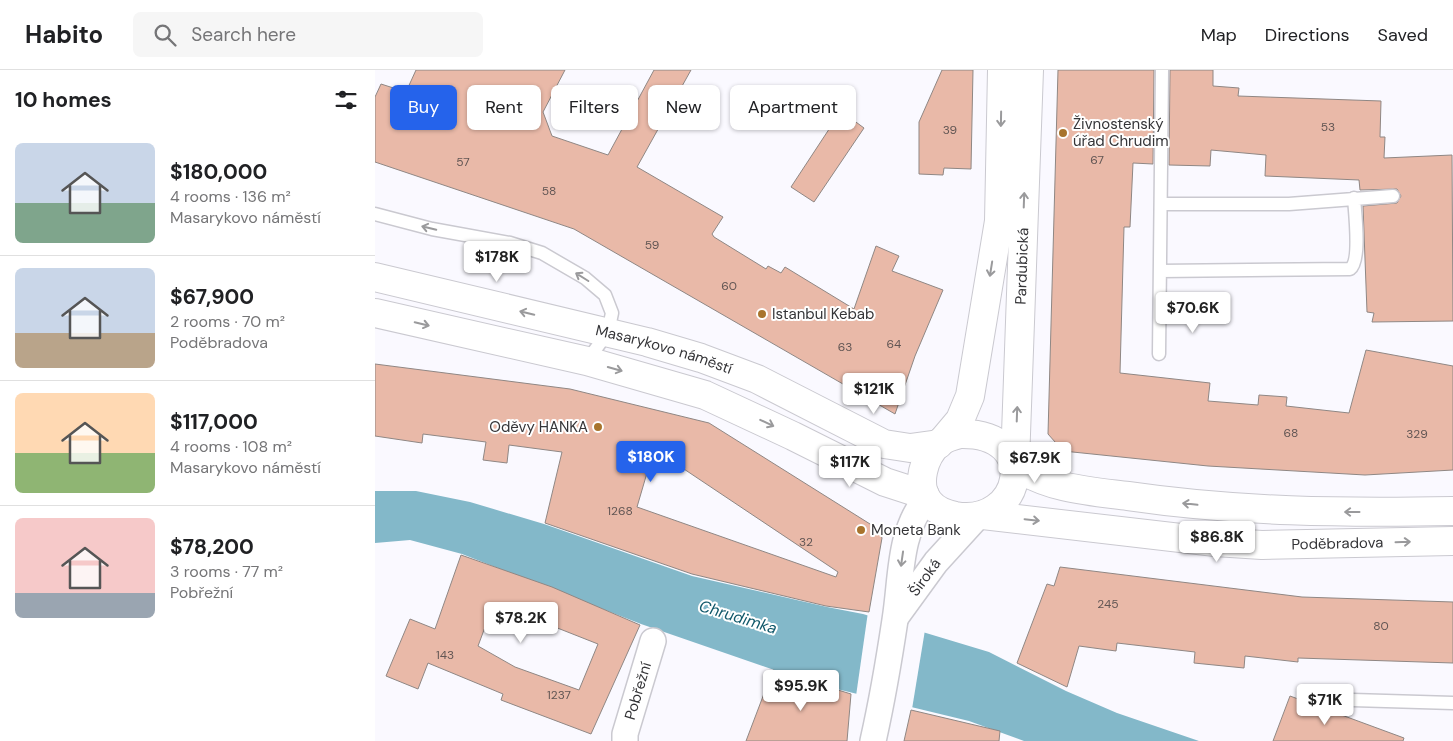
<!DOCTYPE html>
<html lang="en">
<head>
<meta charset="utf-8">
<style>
	:root { --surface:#fff; --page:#f6f6f6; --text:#202124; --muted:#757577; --line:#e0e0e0; --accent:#2563eb }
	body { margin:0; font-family:"DM Sans",sans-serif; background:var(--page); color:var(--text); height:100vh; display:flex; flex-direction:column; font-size:19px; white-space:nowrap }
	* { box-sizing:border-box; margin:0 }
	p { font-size:16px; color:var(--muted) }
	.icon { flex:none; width:28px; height:28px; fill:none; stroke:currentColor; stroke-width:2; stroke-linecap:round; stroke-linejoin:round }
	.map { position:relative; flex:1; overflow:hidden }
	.side { display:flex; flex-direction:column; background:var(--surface); width:375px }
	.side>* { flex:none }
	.top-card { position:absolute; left:15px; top:15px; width:475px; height:45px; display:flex; gap:10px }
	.price { position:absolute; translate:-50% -42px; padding:0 11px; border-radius:5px; background:#fff; color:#222; font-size:16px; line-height:32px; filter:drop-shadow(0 1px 2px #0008) }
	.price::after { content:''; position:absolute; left:50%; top:30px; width:15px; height:11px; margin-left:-8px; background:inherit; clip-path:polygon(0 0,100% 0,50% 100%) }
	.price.active { background:var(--accent); color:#fff }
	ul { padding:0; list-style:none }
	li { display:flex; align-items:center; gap:15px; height:125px; padding:0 15px }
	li+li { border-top:1px solid var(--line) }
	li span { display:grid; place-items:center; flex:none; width:140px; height:100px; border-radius:8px; color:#555 }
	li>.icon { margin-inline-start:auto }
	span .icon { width:60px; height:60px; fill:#fffc; stroke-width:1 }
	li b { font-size:21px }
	h2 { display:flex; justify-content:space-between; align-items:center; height:60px; padding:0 15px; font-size:21px }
	.chip { padding:0 18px; border-radius:8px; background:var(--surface); box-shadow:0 1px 4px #0004; font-size:18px; line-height:45px }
	.chip.active { background:var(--accent); color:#fff }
	header { display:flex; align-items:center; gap:30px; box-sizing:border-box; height:70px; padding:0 25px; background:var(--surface); border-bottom:1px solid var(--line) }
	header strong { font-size:24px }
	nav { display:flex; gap:28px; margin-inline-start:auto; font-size:18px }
	.search { width:350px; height:45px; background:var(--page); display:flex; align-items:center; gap:12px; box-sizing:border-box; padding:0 18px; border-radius:8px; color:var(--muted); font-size:19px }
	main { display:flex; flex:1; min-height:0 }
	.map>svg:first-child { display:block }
	.water { fill:#83b8c9 }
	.pier { fill:#faf9ff }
	.building { fill:#e9b9a8; stroke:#8f8784; fill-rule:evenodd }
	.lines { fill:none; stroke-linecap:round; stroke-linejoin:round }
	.lane-casing { stroke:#cac9d0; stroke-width:15 }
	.street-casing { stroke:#cac9d0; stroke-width:28 }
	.secondary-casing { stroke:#cac9d0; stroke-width:30 }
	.lane { stroke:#fff; stroke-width:12 }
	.street { stroke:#fff; stroke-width:25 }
	.secondary { stroke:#fff; stroke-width:28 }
	.oneway { stroke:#9a9a9c }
	.poi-dot { fill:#a8742d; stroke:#fff; stroke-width:2 }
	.labels { text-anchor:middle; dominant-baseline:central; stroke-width:4; stroke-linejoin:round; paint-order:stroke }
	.number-label { font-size:12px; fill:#625654 }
	.poi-label { font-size:15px; fill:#353538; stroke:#fff; text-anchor:start }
	.street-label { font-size:15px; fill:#353538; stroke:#fff }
	.water-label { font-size:16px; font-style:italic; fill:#10586a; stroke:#fff }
</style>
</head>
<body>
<header>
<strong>Habito</strong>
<div class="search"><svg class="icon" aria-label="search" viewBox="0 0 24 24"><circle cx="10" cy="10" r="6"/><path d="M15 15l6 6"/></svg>Search here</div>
<nav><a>Map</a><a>Directions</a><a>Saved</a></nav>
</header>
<main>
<section class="side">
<h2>10 homes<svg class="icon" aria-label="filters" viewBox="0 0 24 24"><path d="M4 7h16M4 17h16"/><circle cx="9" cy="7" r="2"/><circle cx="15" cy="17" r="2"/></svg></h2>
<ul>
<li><span style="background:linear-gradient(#c9d6e8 60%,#7fa58c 0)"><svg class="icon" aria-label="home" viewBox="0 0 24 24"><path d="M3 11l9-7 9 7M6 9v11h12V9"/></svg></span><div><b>$180,000</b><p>4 rooms · 136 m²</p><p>Masarykovo náměstí</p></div></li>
<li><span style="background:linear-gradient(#c9d6e8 65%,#b9a48a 0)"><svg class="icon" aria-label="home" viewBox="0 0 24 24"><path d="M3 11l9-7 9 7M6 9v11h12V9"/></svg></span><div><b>$67,900</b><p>2 rooms · 70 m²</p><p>Poděbradova</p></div></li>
<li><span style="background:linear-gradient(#ffd9b3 60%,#8fb573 0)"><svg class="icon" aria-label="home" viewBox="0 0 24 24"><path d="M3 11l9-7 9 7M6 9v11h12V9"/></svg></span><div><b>$117,000</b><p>4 rooms · 108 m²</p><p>Masarykovo náměstí</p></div></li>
<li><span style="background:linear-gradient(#f6c9c9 75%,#9aa5b1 0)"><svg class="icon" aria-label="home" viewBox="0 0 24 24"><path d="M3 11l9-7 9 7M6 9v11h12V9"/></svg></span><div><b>$78,200</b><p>3 rooms · 77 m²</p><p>Pobřežní</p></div></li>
</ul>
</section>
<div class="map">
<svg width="1078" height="671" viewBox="0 0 1078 671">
	<rect width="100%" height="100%" fill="#faf9ff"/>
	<!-- water -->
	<path class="water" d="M0,421H41L95,432L169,454L317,506L452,537L488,544L614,582L691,621L742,643L824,671H649L594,651L437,613L266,554L87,484L35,470L0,473Z"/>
	<!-- pier -->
	<path class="pier" d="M493,542L550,560L537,639L481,626Z"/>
	<!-- building -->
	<path class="building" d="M41,0H190L168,42L177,66L233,85L279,0H316L262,97L348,147L337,164L339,167L391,199L393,196L406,203L410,197L479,239L501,176L524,186L517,201L568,220L540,286L520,344L199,159L0,92V27L6,14L31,22Z
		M567,0H598L596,99L569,98L568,105L544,104V52Z
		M683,0H779L778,94L758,93L755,157H749L745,303L835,313L833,331L883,335L884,325L912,327L911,336L974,343L991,280L1078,296V400L990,405L833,396L688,381L673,364Z
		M795,0H838V16L864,18L863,26L1006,31L1005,67H1010L1009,88L1077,85L1078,251L997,252L999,243L992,242L988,136L1022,133L1026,126L1022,119L985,120L984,110L890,106L891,85L836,80L835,96L794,95Z
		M466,41L489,58L439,132L416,117Z
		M0,294L195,319L334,353L503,459L507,468L494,542L451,536L317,504L170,453L187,382L134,375L132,393L108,390L111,372L48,364L47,373L0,366ZM279,379L463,502L461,507L262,437Z
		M86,485L177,517L265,555L216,664L126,630L128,624L53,593L43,619L11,606L35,549L60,559ZM119,533L223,574L204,620L140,597L103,576Z
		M685,497L927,527L1078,532V593L923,588V592L870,586L869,598L819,593L820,582L742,573L741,581L704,576L692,617L642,593L672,514L679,516Z
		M398,600L476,624L472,671H371Z
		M915,626L1029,668L1028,671H898Z
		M536,640L625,661L624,671H529Z"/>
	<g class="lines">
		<defs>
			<path id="lane" d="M786,134H914L1018,126
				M0,144L57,159L135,173L167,183L210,208L230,225L237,243L233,262L212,291
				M785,201L975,199C986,191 980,143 979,128
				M784,284L787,0
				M944,629L1078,633"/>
			<g id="street">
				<path id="s1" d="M521,547L561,492L602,447"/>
				<path id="s2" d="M250,671V664L278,571"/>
				<path d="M498,671C507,631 514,590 520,550C527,506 523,465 551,428"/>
			</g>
			<g id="secondary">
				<path id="s3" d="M0,207L272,272L326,288L382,309L509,374L535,378L564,374"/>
				<path d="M0,243L212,291L330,325L418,366L510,412L550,425"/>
				<path d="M585,364C669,362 647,458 580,446C571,444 560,440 554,432C540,415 549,386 564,373C570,368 577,366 585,364Z"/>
				<path d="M569,369L585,350L595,326L624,151L627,0"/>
				<path id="s4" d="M640,392L654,0"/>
				<path d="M641,397C677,419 713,421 753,426C862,442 969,443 1078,441"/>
				<path id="s5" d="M608,445L840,472L887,475L1078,471"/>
			</g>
		</defs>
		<!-- lane casing -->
		<use href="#lane" class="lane-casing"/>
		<!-- street casing -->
		<use href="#street" class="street-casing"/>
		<!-- secondary casing -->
		<use href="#secondary" class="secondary-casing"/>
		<!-- lane -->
		<use href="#lane" class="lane"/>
		<!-- street -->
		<use href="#street" class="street"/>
		<!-- secondary -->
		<use href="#secondary" class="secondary"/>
	</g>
	<!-- one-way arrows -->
	<defs><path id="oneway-shaft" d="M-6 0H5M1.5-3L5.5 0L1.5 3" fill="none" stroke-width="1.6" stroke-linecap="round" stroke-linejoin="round" transform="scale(1.25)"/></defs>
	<g class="oneway">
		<use href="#oneway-shaft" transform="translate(626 49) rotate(91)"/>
		<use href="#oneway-shaft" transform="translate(649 130) rotate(-88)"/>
		<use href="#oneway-shaft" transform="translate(54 158) rotate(-166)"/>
		<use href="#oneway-shaft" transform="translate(616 199) rotate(99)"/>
		<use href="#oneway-shaft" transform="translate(207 207) rotate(-148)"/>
		<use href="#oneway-shaft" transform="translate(152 243) rotate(-166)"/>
		<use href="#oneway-shaft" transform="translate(47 254) rotate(13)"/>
		<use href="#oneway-shaft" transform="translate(240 299) rotate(16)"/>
		<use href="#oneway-shaft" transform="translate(642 344) rotate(-88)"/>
		<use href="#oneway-shaft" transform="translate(392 353) rotate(25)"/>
		<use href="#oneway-shaft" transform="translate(815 434) rotate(-174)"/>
		<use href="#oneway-shaft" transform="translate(977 442) rotate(180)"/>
		<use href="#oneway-shaft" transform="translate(657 450) rotate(6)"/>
		<use href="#oneway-shaft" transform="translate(1028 472) rotate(-2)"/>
		<use href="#oneway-shaft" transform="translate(527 489) rotate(98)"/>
	</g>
	<!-- markers -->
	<g class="poi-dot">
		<circle cx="688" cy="63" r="5"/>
		<circle cx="387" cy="244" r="5"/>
		<circle cx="223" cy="357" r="5"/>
		<circle cx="486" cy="460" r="5"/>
	</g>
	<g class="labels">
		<!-- number labels -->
		<g class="number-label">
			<text x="953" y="57">53</text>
			<text x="575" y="60">39</text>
			<text x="722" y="90">67</text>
			<text x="88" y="92">57</text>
			<text x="174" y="121">58</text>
			<text x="277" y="175">59</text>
			<text x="354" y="216">60</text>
			<text x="519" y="274">64</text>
			<text x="470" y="277">63</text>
			<text x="916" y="363">68</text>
			<text x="1042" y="364">329</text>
			<text x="245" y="441">1268</text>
			<text x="431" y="472">32</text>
			<text x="733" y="534">245</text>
			<text x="1006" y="556">80</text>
			<text x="70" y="585">143</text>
			<text x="184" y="625">1237</text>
		</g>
		<!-- poi labels -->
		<g class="poi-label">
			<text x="698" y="54">Živnostenský<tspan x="698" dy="17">úřad Chrudim</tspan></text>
			<text x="397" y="244">Istanbul Kebab</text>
			<text x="213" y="357" text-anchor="end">Oděvy HANKA</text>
			<text x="496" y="460">Moneta Bank</text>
		</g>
		<!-- street labels -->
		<g class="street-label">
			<text stroke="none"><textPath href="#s4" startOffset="196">Pardubická</textPath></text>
			<text stroke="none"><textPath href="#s3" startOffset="298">Masarykovo náměstí</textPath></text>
			<text stroke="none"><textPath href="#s5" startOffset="356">Poděbradova</textPath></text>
			<text stroke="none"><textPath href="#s1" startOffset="49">Široká</textPath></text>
			<text stroke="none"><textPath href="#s2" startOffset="52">Pobřežní</textPath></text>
		</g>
		<!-- water labels -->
		<g class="water-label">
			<text transform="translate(363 547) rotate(17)">Chrudimka</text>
		</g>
	</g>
</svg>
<b class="price" style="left:122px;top:213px">$178K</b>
<b class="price" style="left:818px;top:264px">$70.6K</b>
<b class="price" style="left:499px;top:345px">$121K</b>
<b class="price active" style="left:276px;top:413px">$180K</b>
<b class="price" style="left:660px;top:414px">$67.9K</b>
<b class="price" style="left:475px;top:418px">$117K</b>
<b class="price" style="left:842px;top:493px">$86.8K</b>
<b class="price" style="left:146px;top:574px">$78.2K</b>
<b class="price" style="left:426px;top:642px">$95.9K</b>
<b class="price" style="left:950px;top:656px">$71K</b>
<div class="top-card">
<a class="chip active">Buy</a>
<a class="chip">Rent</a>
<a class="chip">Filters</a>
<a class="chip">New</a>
<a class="chip">Apartment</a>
</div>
</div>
</main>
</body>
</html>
